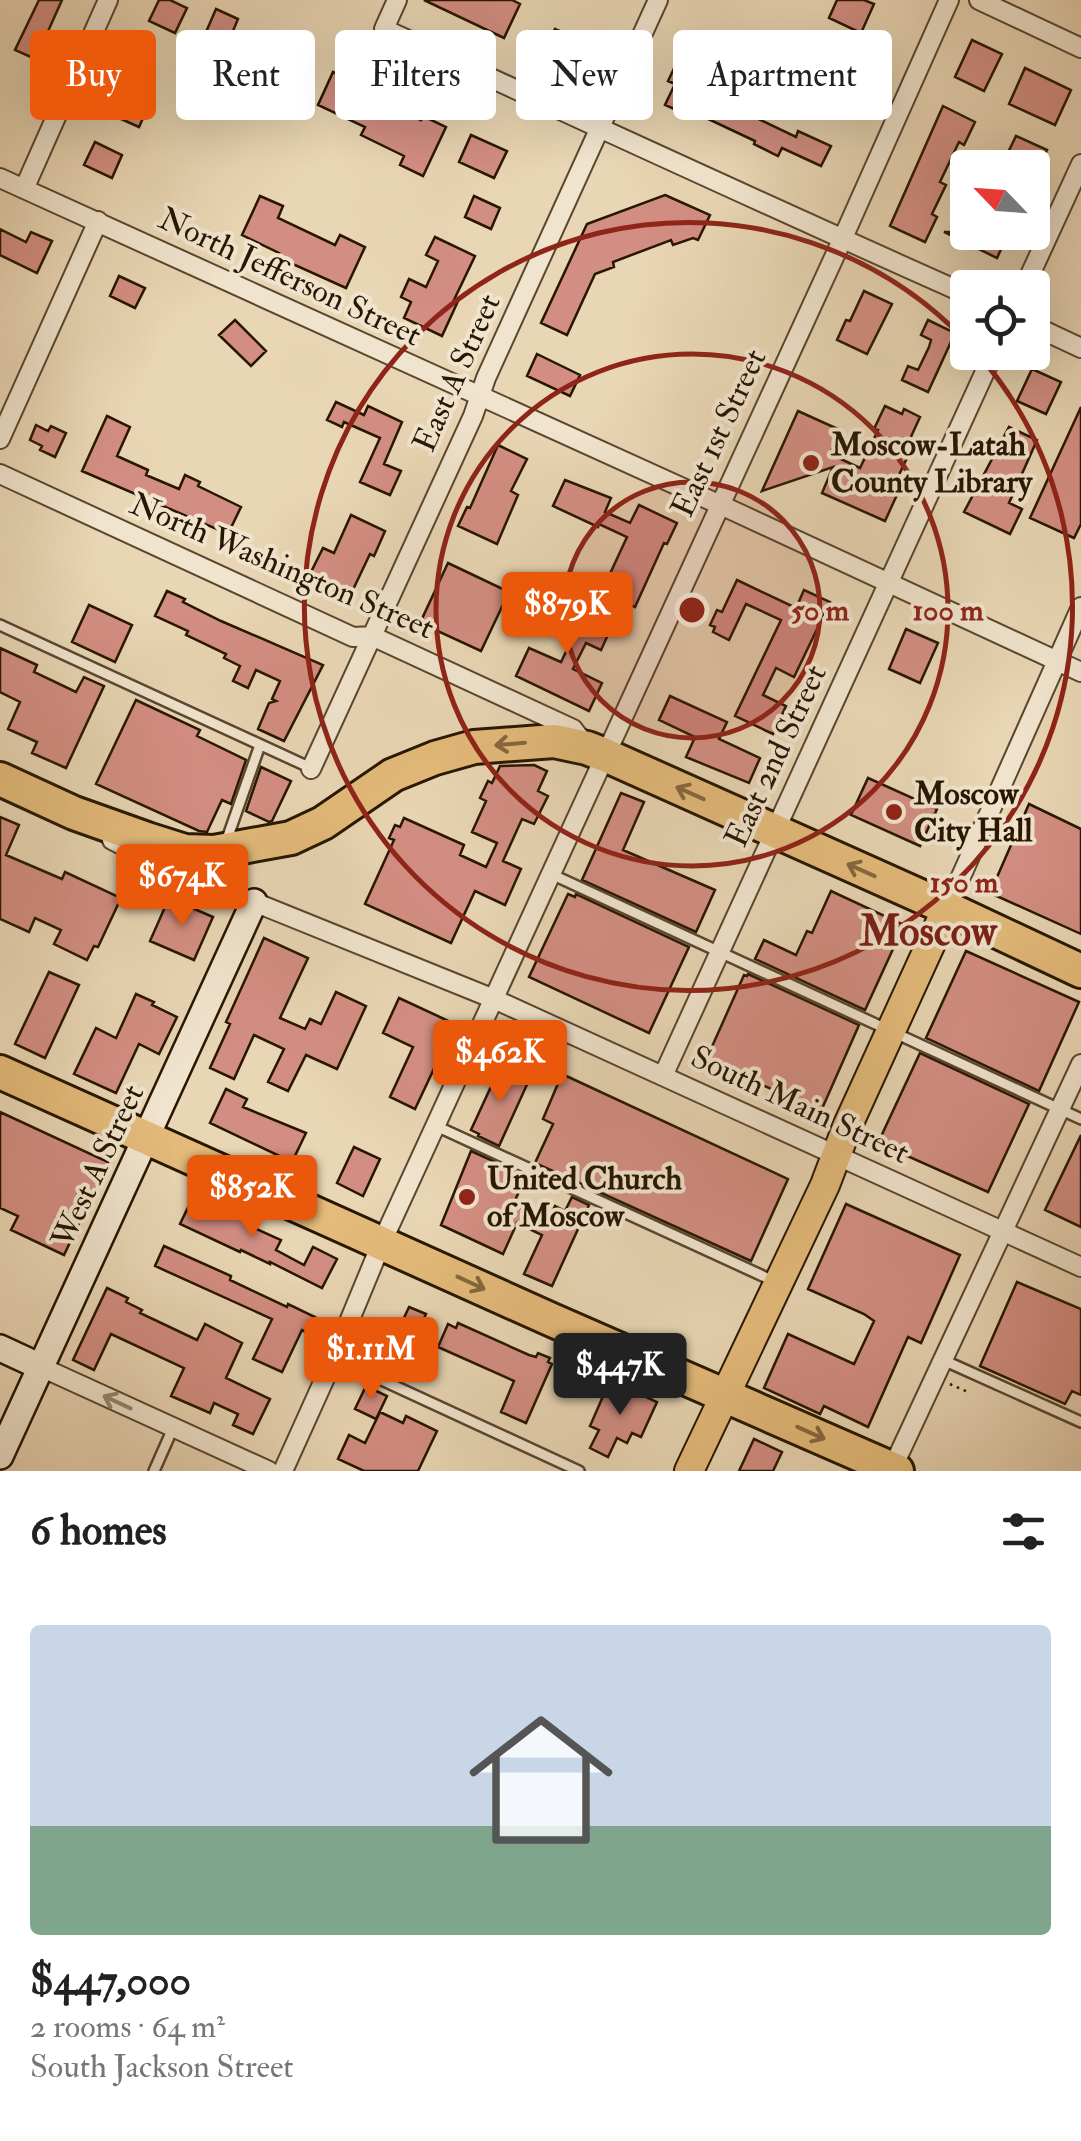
<!DOCTYPE html>
<html lang="en">
<head>
<meta charset="utf-8">
<style>
	:root { --surface:#fff; --page:#f2f2f2; --text:#222; --muted:#767676; --accent:#ea580c }
	body { margin:0; font-family:"IM FELL Double Pica",serif; background:var(--page); color:var(--text); height:100vh; display:flex; flex-direction:column; font-size:38px; white-space:nowrap }
	* { box-sizing:border-box; margin:0 }
	p { font-size:32px; color:var(--muted) }
	.icon { flex:none; width:55px; height:55px; fill:none; stroke:currentColor; stroke-width:2; stroke-linecap:round; stroke-linejoin:round }
	.map { position:relative; height:1471px; overflow:hidden }
	.details { display:flex; flex-direction:column; background:var(--surface); flex:1 }
	.details>* { flex:none }
	.top-card { position:absolute; left:30px; top:30px; width:1022px; height:90px; display:flex; gap:20px }
	.needle { width:65px; rotate:295deg }
	.tools { position:absolute; left:950px; top:150px; display:grid; gap:20px }
	.tools a { display:grid; place-items:center; width:100px; height:100px; border-radius:10px; background:var(--surface); box-shadow:0 10px 40px #0002; font-size:50px }
	.price { position:absolute; translate:-50% -85px; padding:0 22px; border-radius:10px; background:var(--accent); color:#fff; font-size:32px; line-height:65px; filter:drop-shadow(0 2px 5px #0008) }
	.price::after { content:''; position:absolute; left:50%; top:60px; width:30px; height:22px; margin-left:-15px; background:inherit; clip-path:polygon(0 0,100% 0,50% 100%) }
	.price.current { background:#222; color:#fff }
	ul { padding:0; list-style:none }
	li { display:grid; align-content:center; gap:20px; height:530px; padding:0 30px }
	li span { display:grid; place-items:center; height:310px; border-radius:10px; color:#555 }
	li>.icon { margin-inline-start:auto }
	span .icon { width:180px; height:180px; fill:#fffc; stroke-width:1 }
	li b { font-size:42px }
	h2 { display:flex; justify-content:space-between; align-items:center; height:120px; padding:0 30px; font-size:42px }
	.tag { padding:0 35px; border-radius:10px; background:var(--surface); box-shadow:0 10px 40px #0002; font-size:35px; line-height:90px }
	.tag.current { background:var(--accent); color:#fff }
	.map>svg:first-child { display:block }
	.building { fill:#d38e83; stroke:#271601; stroke-width:2.5 }
	.lines { fill:none; stroke-linecap:round; stroke-linejoin:round }
	.lane-casing { stroke:#58462e; stroke-width:14 }
	.street-casing { stroke:#58462e; stroke-width:22 }
	.secondary-casing { stroke:#271601; stroke-width:30 }
	.primary-casing { stroke:#271601; stroke-width:32 }
	.highway-casing { stroke:#271601; stroke-width:38 }
	.path { stroke:#271601; stroke-width:2.5; stroke-dasharray:2.5 5; stroke-linecap:butt }
	.lane { stroke:#f1e4ce; stroke-width:9 }
	.street { stroke:#f1e4ce; stroke-width:18 }
	.secondary { stroke:#f1e4ce; stroke-width:25 }
	.primary { stroke:#e4bb7a; stroke-width:28 }
	.highway { stroke:#e4bb7a; stroke-width:32 }
	.oneway { stroke:#86683e }
	.oneway2 { stroke:#968772 }
	.ring { fill:none; stroke:#8f2418; stroke-width:5 }
	.poi-dot { fill:#8f2418; stroke:#f1e4ce; stroke-width:4 }
	.labels { text-anchor:middle; dominant-baseline:central; stroke-width:8; stroke-linejoin:round; paint-order:stroke }
	.street-label { font-size:32px; fill:#271601; stroke:#f1e4ce }
	.poi-label { font-size:32px; font-weight:bold; fill:#271601; stroke:#f1e4ce; text-anchor:start }
	.district-label { font-size:42px; font-weight:bold; fill:#7a1f14; stroke:#f1e4ce }
	.centre { fill:#8f2418; stroke:#f1e4ce; stroke-width:5 }
	.ring-label { font-size:30px; text-anchor:middle; font-weight:bold; fill:#8f2418; stroke:#f1e4ce; stroke-width:8; stroke-linejoin:round; paint-order:stroke }
</style>
</head>
<body>
<div class="map">
<svg width="1081" height="1471" viewBox="0 0 1081 1471">
	<rect width="100%" height="100%" fill="#e9d6b4"/>
	<filter id="stains"><feTurbulence type="fractalNoise" baseFrequency=".002" numOctaves="4"/><feColorMatrix values="0 0 0 0 .2 0 0 0 0 .09 0 0 0 0 .02 0 0 0 .5 -.17"/></filter>
	<radialGradient id="worn" r=".72"><stop offset=".6" stop-color="#630" stop-opacity="0"/><stop offset="1" stop-color="#630" stop-opacity=".3"/></radialGradient>
	<!-- building -->
	<path class="building" d="M39,0H62L45,38L52,41L42,62L15,50Z
		M159,0H170L187,8L175,33L149,21Z
		M424,0H512L520,4L504,38Z
		M837,0H864L874,4L861,33L829,18Z
		M216,9L238,19L226,48L203,39Z
		M555,29L590,45L578,70L543,53Z
		M972,40L1002,54L984,91L955,77Z
		M679,58L753,91L744,112L796,137L798,131L831,146L821,166L782,148L778,156L754,144L755,141L685,108L683,113L665,105L675,84L668,81Z
		M1025,68L1071,90L1055,125L1009,104Z
		M333,72L358,84L355,90L421,120L423,116L446,127L423,176L400,165L404,156L361,135L365,127L318,105Z
		M119,93L148,107L139,127L110,114Z
		M943,106L975,122L964,145L959,142L940,182L946,185L932,214L937,217L925,242L890,226Z
		M471,135L507,151L494,178L459,162Z
		M1016,136L1047,150L1039,168H1013L1003,163Z
		M95,142L122,155L112,178L84,165Z
		M665,195L710,215L698,240L693,238L673,245L671,240L613,262L614,267L595,274L567,335L541,323L587,224Z
		M260,196L283,206L278,218L335,245L340,235L365,247L346,288L277,257L279,253L242,235Z
		M474,196L500,208L491,229L465,217Z
		M0,229L26,242L31,232L52,241L37,273L0,255Z
		M944,232H1009L997,258Z
		M435,237L475,256L454,300L458,301L442,336L404,318L411,302L401,297L409,279L426,287L438,261L426,255Z
		M119,276L145,288L135,308L110,296Z
		M864,291L892,304L867,354L837,340L846,320L850,321Z
		M235,320L266,351L251,366L219,335Z
		M928,320L955,333L928,392L902,380L908,366L918,370L929,347L931,340L921,335Z
		M537,354L580,375L570,396L527,376Z
		M1032,369L1061,382L1046,414L1017,401Z
		M336,402L364,415L368,406L402,422L384,464L401,471L390,495L360,482L380,438L344,422L342,427L327,420Z
		M885,406L902,414L904,409L920,417L904,452L909,454L895,483L901,486L885,521L822,493L833,467L762,491L798,411L840,430L830,454L860,468L878,430L874,429Z
		M1081,407V524L1074,538L1030,518Z
		M107,416L130,427L117,456L148,470L146,475L179,489L185,475L200,482L198,486L241,507L228,534L82,471Z
		M36,425L48,431L51,426L66,433L55,457L40,450L42,446L30,440Z
		M1009,427L1037,440L1009,503L1022,509L1010,534L964,512Z
		M498,445L527,459L511,491L518,495L497,544L458,526L467,507L470,508Z
		M565,480L611,498L605,512L630,523L639,505L677,523L667,544L664,543L635,607L602,591L627,537L599,524L598,527L553,506Z
		M351,515L385,531L374,556L370,554L349,598L308,578L323,548L334,553Z
		M448,563L509,592L481,651L420,623Z
		M737,580L796,608L804,590L830,602L794,677L776,668L763,695L786,706L773,734L735,716L781,620L746,604L729,640L713,632L715,627L710,625L717,610L722,612Z
		M167,591L185,599L183,602L221,621L323,665L284,741L258,729L269,703L276,701L272,699L280,681L256,670L248,688L233,681L240,666L224,658L226,654L186,635L188,631L155,616Z
		M545,597L612,626L601,650L586,643L573,669L602,683L589,711L516,676L529,648L561,662L573,637L566,633L569,626L538,613Z
		M89,605L132,625L115,662L72,642Z
		M906,629L938,643L920,683L889,669Z
		M0,648L37,665L34,672L76,692L84,677L104,686L66,768L32,753L37,742L8,729L20,702L0,692Z
		M670,696L727,722L719,739L760,758L749,783L686,757L695,737L659,720Z
		M136,700L200,730L197,736L246,760L231,804L222,800L207,832L199,831L96,784Z
		M534,765L547,771L538,791L548,796L534,824L522,819L503,861L521,869L505,905L475,891L451,943L365,904L394,840L389,838L395,825L400,827L404,818L464,845L460,855L486,867L497,843L472,832L486,801L480,798L488,781L492,783L500,766Z
		M261,767L291,781L272,821L269,822L246,811Z
		M868,778L937,809L920,846L851,815Z
		M621,793L644,802L623,850L715,890L696,932L582,880Z
		M1029,804L1081,829V934L990,893Z
		M0,817L19,825L6,855L62,879L65,872L121,898L98,947L94,946L87,960L54,944L61,930L35,918L29,932L0,919Z
		M831,891L904,925L865,1010L755,959L764,940L796,955L807,931L812,933Z
		M568,894L575,897L576,894L689,947L649,1033L529,977Z
		M169,898L213,917L194,960L150,941Z
		M264,938L308,958L280,1018L305,1029L310,1019L321,1024L336,992L366,1006L337,1069L306,1055L288,1091L268,1082L284,1049L254,1035L234,1079L210,1068L230,1024L226,1022Z
		M966,951L1079,1002L1039,1091L926,1038Z
		M49,972L79,985L45,1058L15,1044Z
		M748,974L859,1025L821,1111L706,1060L744,975L747,976Z
		M136,994L154,1002L152,1005L177,1017L159,1054L139,1044L116,1093L74,1074L96,1028L116,1038Z
		M399,998L455,1024L415,1109L390,1097L413,1047L383,1033Z
		M920,1053L1029,1104L988,1192L878,1143Z
		M501,1065L530,1078L499,1146L478,1136L479,1134L471,1130Z
		M562,1074L788,1179L751,1261L535,1163L553,1124L543,1119Z
		M226,1089L247,1099L243,1107L306,1133L292,1162L210,1123Z
		M0,1112L108,1162L64,1255L11,1230L18,1216L0,1208Z
		M1081,1135V1227L1045,1210Z
		M354,1147L380,1159L363,1196L337,1183Z
		M471,1151L526,1176L513,1205L548,1221L555,1206L565,1211L572,1197L589,1205L552,1286L524,1274L542,1235L517,1223L503,1254L441,1225Z
		M195,1193L255,1222L252,1227L281,1240L276,1250L304,1265L313,1247L337,1259L322,1288L270,1262V1264L241,1250L240,1252L180,1224Z
		M846,1204L960,1255L921,1343L908,1337L868,1427L824,1406L820,1414L764,1388L788,1334L854,1364L874,1321L864,1314L808,1289Z
		M164,1246L231,1276L230,1280L287,1307L288,1304L315,1317L307,1333L302,1330L282,1372L253,1359L272,1319L155,1266Z
		M1017,1282L1081,1309V1395L1072,1391L1065,1404L980,1366Z
		M107,1288L128,1298L126,1302L142,1310L140,1313L197,1340L205,1324L242,1343L226,1378L270,1399L253,1434L233,1425L238,1414L214,1403L210,1413L171,1396L184,1368L111,1334L94,1370L73,1360Z
		M409,1307L426,1314L399,1370L383,1363Z
		M458,1323L529,1355L536,1357L538,1353L550,1358L548,1362L552,1364L526,1423L501,1412L514,1381L438,1347L448,1324L456,1328Z
		M616,1383L657,1402L641,1437L632,1433L627,1443L617,1438L608,1457L590,1448L599,1430L590,1426L604,1394L610,1397Z
		M366,1386L387,1396L376,1419L355,1409Z
		M380,1412L403,1423L406,1416L437,1431L418,1471H364L338,1459L349,1435L365,1443Z
		M754,1439L782,1452L773,1471H739Z"/>
	<g class="lines">
		<defs>
			<path id="lane" d="M0,625L311,768
				M226,842L260,745
				M551,874L1081,1119
				M436,1126L776,1282
				M334,1358L579,1471
				M943,1360L1081,1422
				M154,1471L173,1428"/>
			<path id="street" d="M397,0L384,29C578,118 772,208 968,295
				M979,0L1081,48
				M0,178L738,513L1081,672
				M24,189L108,0
				M1024,288L1081,164
				M1032,325L1081,348
				M0,439L98,221
				M0,474L353,637L372,636L573,729L584,743
				M311,769L473,416L486,378L658,0
				M112,840L200,885L254,902L494,999L1081,1267
				M947,908L1081,607
				M663,1076L994,352
				M41,1367L269,1471
				M892,1469L1081,1064
				M283,1471L334,1358L382,1242L842,240L949,0"/>
			<path id="secondary" d="M0,1348L41,1367
				M0,1456L254,902"/>
			<path id="primary" d="M689,1471L825,1185L847,1127L947,908"/>
			<path id="highway" d="M0,779L74,813L147,839L185,851L214,852L291,838L323,823L393,775L435,758L474,747L554,741L587,748L605,755L947,908L1081,971
				M0,1072L552,1320L897,1471"/>
		</defs>
		<!-- lane casing -->
		<use href="#lane" class="lane-casing"/>
		<!-- street casing -->
		<use href="#street" class="street-casing"/>
		<!-- secondary casing -->
		<use href="#secondary" class="secondary-casing"/>
		<!-- primary casing -->
		<use href="#primary" class="primary-casing"/>
		<!-- highway casing -->
		<use href="#highway" class="highway-casing"/>
		<!-- path -->
		<path class="path" d="M950,1384L970,1393"/>
		<!-- lane -->
		<use href="#lane" class="lane"/>
		<!-- street -->
		<use href="#street" class="street"/>
		<!-- secondary -->
		<use href="#secondary" class="secondary"/>
		<!-- primary -->
		<use href="#primary" class="primary"/>
		<!-- highway -->
		<use href="#highway" class="highway"/>
	</g>
	<!-- one-way arrows -->
	<defs><path id="oneway-shaft" d="M-6 0H5M1.5-3L5.5 0L1.5 3" fill="none" stroke-width="1.6" stroke-linecap="round" stroke-linejoin="round" transform="scale(2.5)"/></defs>
	<g class="oneway">
		<use href="#oneway-shaft" transform="translate(510 744) rotate(175)"/>
		<use href="#oneway-shaft" transform="translate(690 793) rotate(-156)"/>
		<use href="#oneway-shaft" transform="translate(861 870) rotate(-156)"/>
		<use href="#oneway-shaft" transform="translate(471 1283) rotate(25)"/>
		<use href="#oneway-shaft" transform="translate(811 1433) rotate(24)"/>
	</g>
	<use class="oneway2" href="#oneway-shaft" transform="translate(117 1402) rotate(-155)"/>
	<!-- distance rings -->
	<circle cx="692" cy="610" r="128" fill="#8f2418" fill-opacity=".12"/>
	<g class="ring">
		<circle cx="692" cy="610" r="128"/>
		<circle cx="692" cy="610" r="256"/>
		<path d="M977 353A384 384 0 1 1 966 341"/>
	</g>
	<!-- markers -->
	<g class="poi-dot">
		<circle cx="811" cy="463" r="10"/>
		<circle cx="894" cy="812" r="10"/>
		<circle cx="467" cy="1197" r="10"/>
	</g>
	<g class="labels">
		<!-- street labels -->
		<g class="street-label">
			<text transform="translate(290 277) rotate(25)">North Jefferson Street</text>
			<text transform="translate(457 373) rotate(-66)">East A Street</text>
			<text transform="translate(719 433) rotate(-65)">East 1st Street</text>
			<text transform="translate(282 566) rotate(23)">North Washington Street</text>
			<text transform="translate(776 756) rotate(-65)">East 2nd Street</text>
			<text transform="translate(800 1105) rotate(25)">South Main Street</text>
			<text transform="translate(98 1166) rotate(-65)">West A Street</text>
		</g>
		<!-- poi labels -->
		<g class="poi-label">
			<text x="831" y="445">Moscow-Latah<tspan x="831" dy="37">County Library</tspan></text>
			<text x="914" y="794">Moscow<tspan x="914" dy="37">City Hall</tspan></text>
			<text x="487" y="1179">United Church<tspan x="487" dy="37">of Moscow</tspan></text>
		</g>
		<!-- district labels -->
		<g class="district-label">
			<text x="928" y="932">Moscow</text>
		</g>
	</g>
	<circle cx="692" cy="610" r="15" class="centre"/>
	<g class="ring-label">
		<text x="820" y="620">50 m</text>
		<text x="948" y="620">100 m</text>
		<text x="964" y="892">150 m</text>
	</g>
	<rect width="100%" height="100%" filter="url(#stains)"/>
	<rect width="100%" height="100%" fill="url(#worn)"/>
</svg>
<div class="tools">
<a><svg class="needle" viewBox="-14 -14 28 28"><path d="M0-13l5 13h-10z" fill="#e53935"/><path d="M0 13l5-13h-10z" fill="#767676"/></svg></a>
<a><svg class="icon" aria-label="locate" viewBox="0 0 24 24"><circle cx="12" cy="12" r="6"/><path d="M12 2v4M12 18v4M2 12h4M18 12h4"/></svg></a>
</div>
<b class="price" style="left:567px;top:657px">$879K</b>
<b class="price" style="left:182px;top:929px">$674K</b>
<b class="price" style="left:500px;top:1105px">$462K</b>
<b class="price" style="left:252px;top:1240px">$852K</b>
<b class="price" style="left:371px;top:1402px">$1.11M</b>
<b class="price current" style="left:620px;top:1418px">$447K</b>
<div class="top-card">
<a class="tag current">Buy</a>
<a class="tag">Rent</a>
<a class="tag">Filters</a>
<a class="tag">New</a>
<a class="tag">Apartment</a>
</div>
</div>
<section class="details">
<h2>6 homes<svg class="icon" aria-label="filters" viewBox="0 0 24 24"><path d="M4 7h16M4 17h16"/><circle cx="9" cy="7" r="2"/><circle cx="15" cy="17" r="2"/></svg></h2>
<ul>
<li><span style="background:linear-gradient(#c9d6e8 65%,#7fa58c 0)"><svg class="icon" aria-label="home" viewBox="0 0 24 24"><path d="M3 11l9-7 9 7M6 9v11h12V9"/></svg></span><div><b>$447,000</b><p>2 rooms · 64 m²</p><p>South Jackson Street</p></div></li>
</ul>
</section>
</body>
</html>
